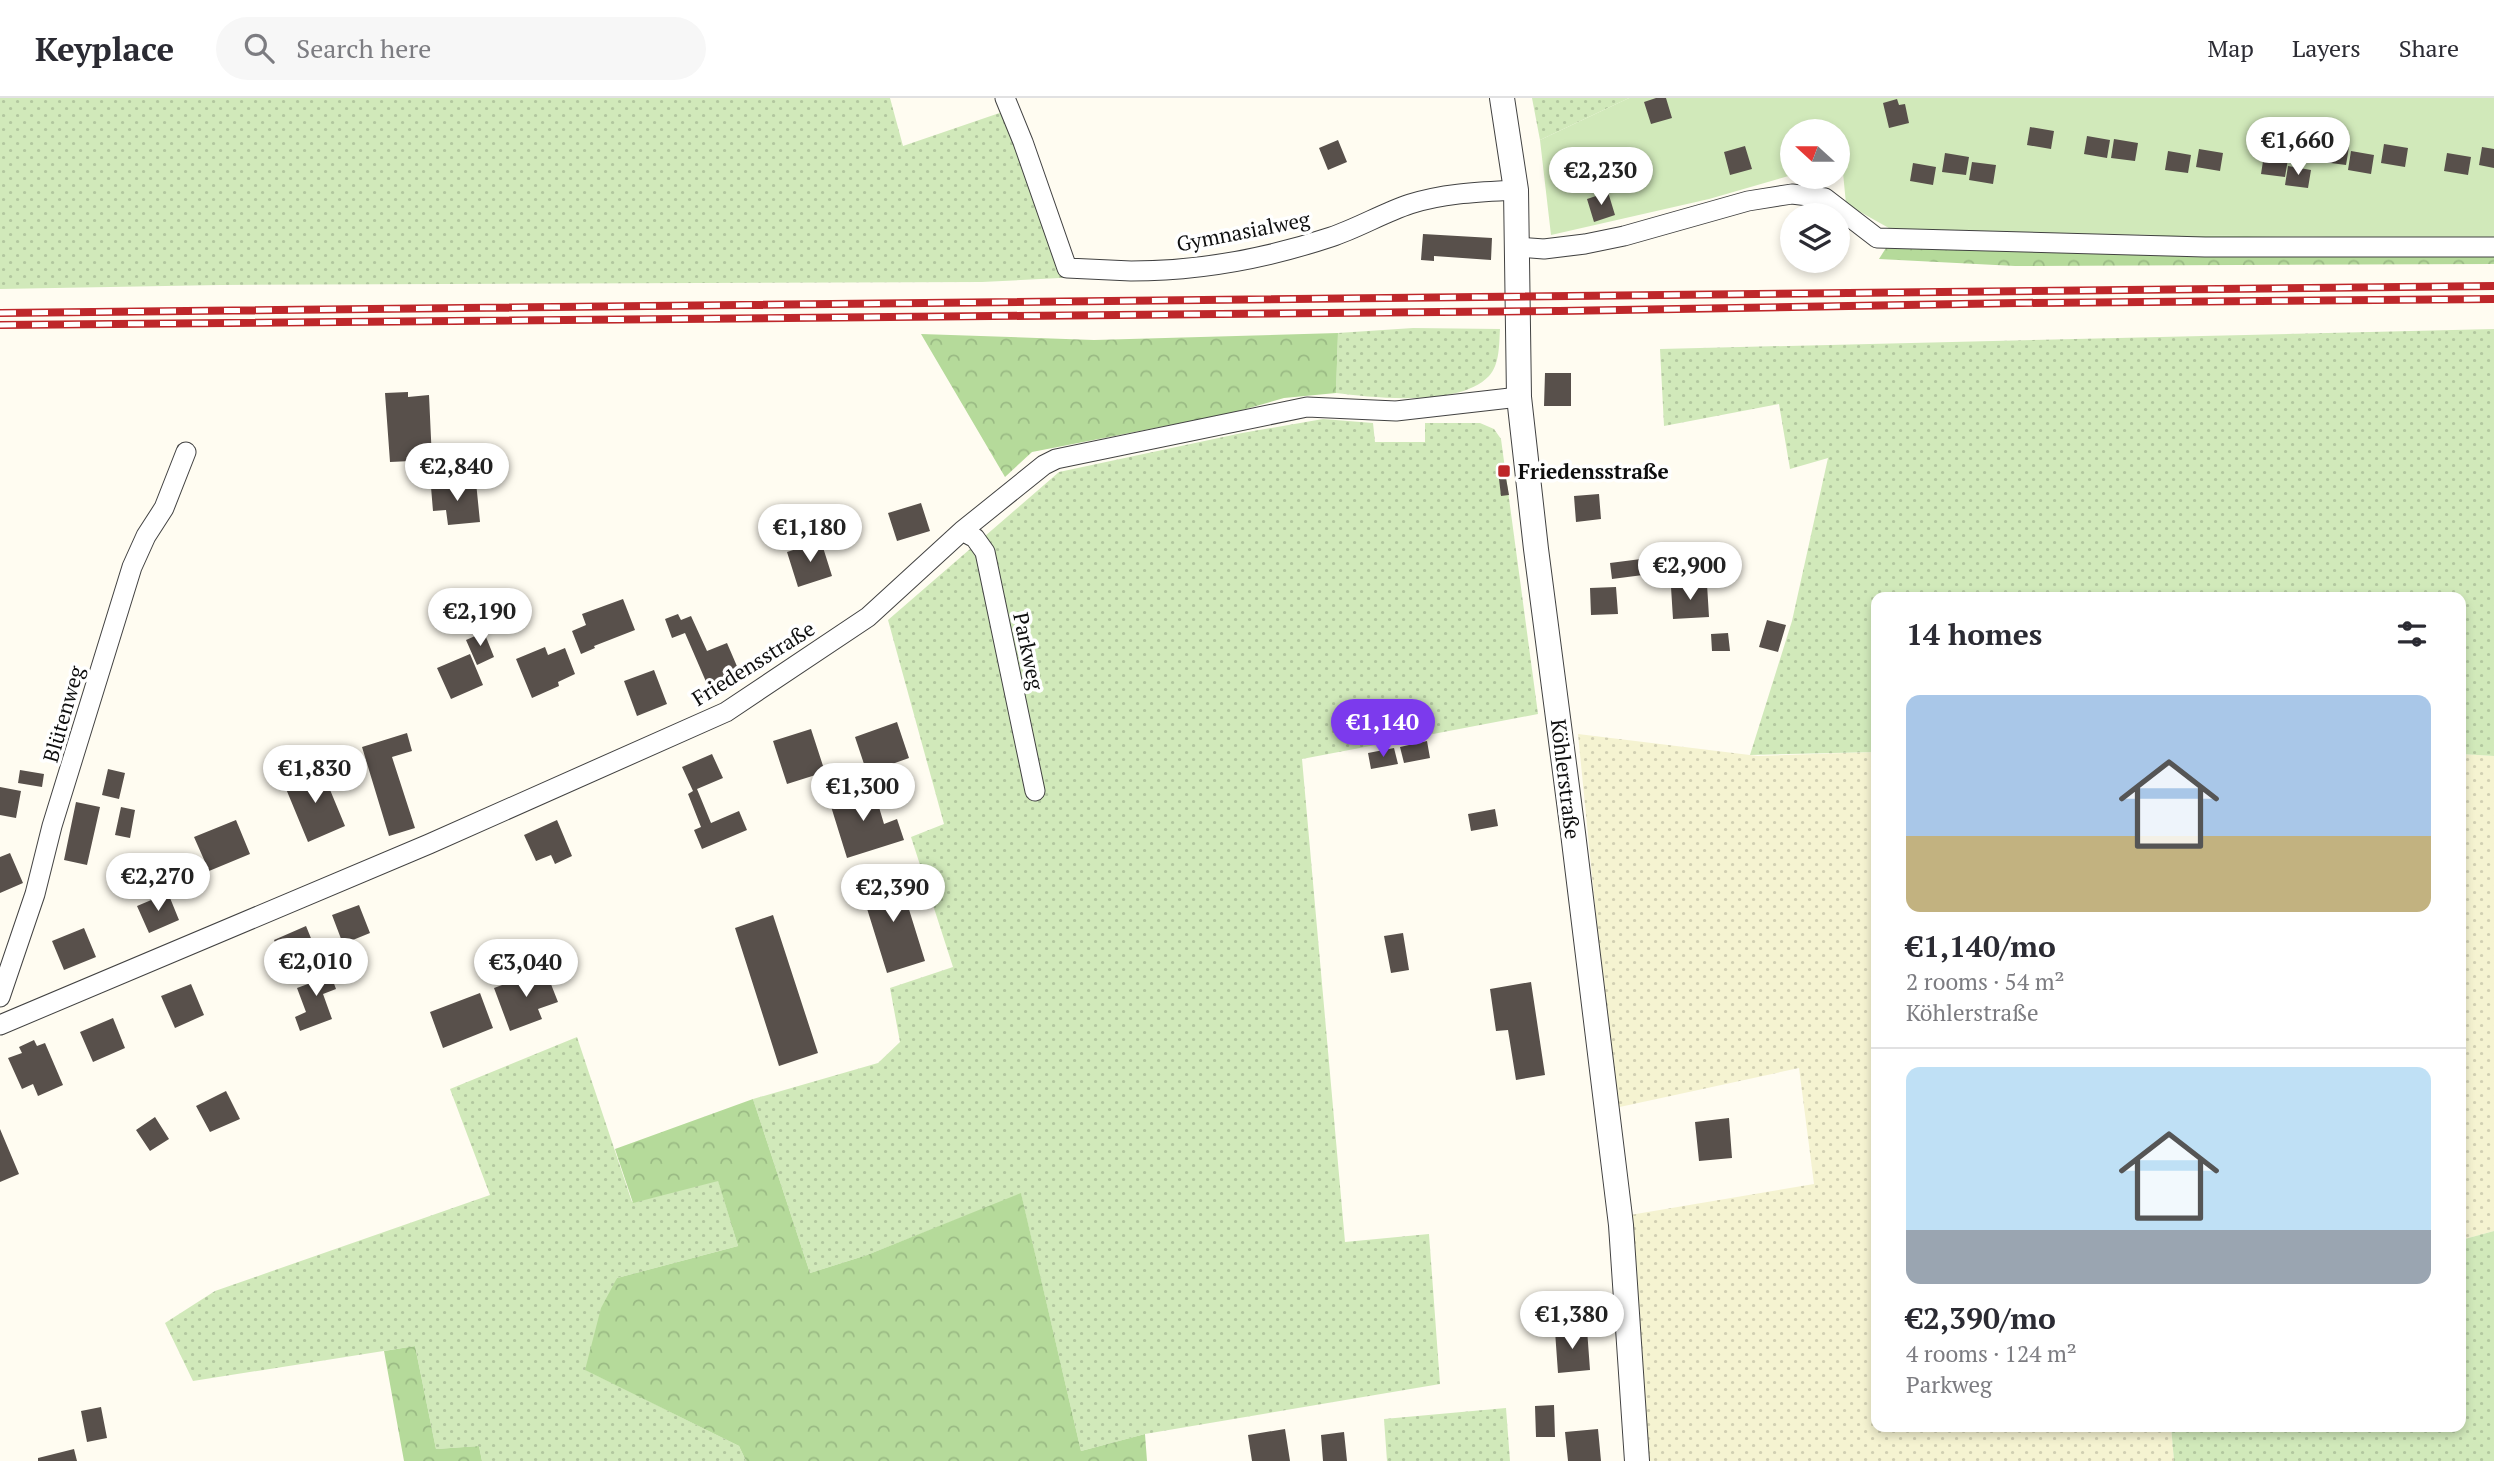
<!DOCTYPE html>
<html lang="en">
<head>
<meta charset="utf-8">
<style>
	:root { --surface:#fff; --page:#f7f7f7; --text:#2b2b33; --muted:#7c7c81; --line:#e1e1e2; --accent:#7c3aed }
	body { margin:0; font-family:"PT Serif",serif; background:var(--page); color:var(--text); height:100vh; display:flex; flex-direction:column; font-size:26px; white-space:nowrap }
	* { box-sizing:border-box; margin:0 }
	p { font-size:23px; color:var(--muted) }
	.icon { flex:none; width:38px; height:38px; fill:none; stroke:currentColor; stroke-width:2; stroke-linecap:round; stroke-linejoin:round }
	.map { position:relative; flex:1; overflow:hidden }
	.sheet { position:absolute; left:1871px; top:494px; width:595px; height:840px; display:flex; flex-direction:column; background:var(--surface); border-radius:14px; box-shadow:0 4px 10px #0003 }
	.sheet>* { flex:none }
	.needle { width:46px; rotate:291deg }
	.fabs { position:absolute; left:1780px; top:21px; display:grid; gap:14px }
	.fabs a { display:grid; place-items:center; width:70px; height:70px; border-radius:50%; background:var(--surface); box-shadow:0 4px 10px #0003; font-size:35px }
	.price { position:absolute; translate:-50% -60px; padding:0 16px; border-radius:24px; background:#fff; color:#222; font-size:23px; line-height:46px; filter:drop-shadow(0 2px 4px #0008) }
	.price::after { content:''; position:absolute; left:50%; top:42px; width:21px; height:16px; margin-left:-10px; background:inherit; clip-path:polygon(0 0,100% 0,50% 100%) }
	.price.current { background:var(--accent); color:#fff }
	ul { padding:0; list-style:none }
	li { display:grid; align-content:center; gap:14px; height:371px; padding:0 35px }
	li+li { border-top:2px solid var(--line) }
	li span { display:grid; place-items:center; height:217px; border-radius:14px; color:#555 }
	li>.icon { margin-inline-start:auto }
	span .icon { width:126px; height:126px; fill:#fffc; stroke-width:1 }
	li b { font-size:30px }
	h2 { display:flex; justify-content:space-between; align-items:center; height:84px; padding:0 35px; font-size:30px }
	header { display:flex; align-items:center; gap:42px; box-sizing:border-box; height:98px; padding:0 35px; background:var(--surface); border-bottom:2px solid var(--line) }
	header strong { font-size:33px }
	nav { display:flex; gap:38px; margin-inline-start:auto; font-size:24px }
	.search { width:490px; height:63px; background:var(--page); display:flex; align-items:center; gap:18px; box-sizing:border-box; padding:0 24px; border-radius:38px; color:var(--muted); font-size:26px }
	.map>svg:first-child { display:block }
	.farmland { fill:url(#farmland-dots) }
	.grass { fill:url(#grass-dots) }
	.forest { fill:url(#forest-crowns) }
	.garden { fill:#d1e9ba }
	.building { fill:#58504b }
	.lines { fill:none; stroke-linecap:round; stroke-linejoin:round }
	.minor-casing { stroke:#424242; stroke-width:21 }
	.tertiary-casing { stroke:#424242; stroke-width:26 }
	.minor { stroke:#fff; stroke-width:19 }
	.tertiary { stroke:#fff; stroke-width:24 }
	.rail-casing { stroke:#be272a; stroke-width:8 }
	.rail { stroke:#fff; stroke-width:5; stroke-dasharray:16; stroke-linecap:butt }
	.poi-dot { fill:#be272a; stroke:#fff; stroke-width:2.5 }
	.labels { text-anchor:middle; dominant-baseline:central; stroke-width:7; stroke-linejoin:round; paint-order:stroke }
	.street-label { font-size:21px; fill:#0f0f0f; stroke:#fff }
	.poi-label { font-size:21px; font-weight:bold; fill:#0f0f0f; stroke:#fff; text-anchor:start }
</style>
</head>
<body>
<header>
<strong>Keyplace</strong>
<div class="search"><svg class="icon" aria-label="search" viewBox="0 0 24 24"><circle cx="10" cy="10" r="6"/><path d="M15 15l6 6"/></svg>Search here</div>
<nav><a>Map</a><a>Layers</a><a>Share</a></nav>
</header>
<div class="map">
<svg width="2494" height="1363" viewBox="0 0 2494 1363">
	<defs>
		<pattern id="farmland-dots" width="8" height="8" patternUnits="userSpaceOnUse" patternTransform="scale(1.75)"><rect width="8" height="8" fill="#f5f3d1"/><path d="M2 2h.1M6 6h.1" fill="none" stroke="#d1cfb2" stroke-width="1.8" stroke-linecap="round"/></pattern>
		<pattern id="grass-dots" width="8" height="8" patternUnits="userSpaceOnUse" patternTransform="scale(1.75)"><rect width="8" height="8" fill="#d1e9ba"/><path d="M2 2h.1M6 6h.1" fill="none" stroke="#b2c79f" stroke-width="1.8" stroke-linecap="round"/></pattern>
		<pattern id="forest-crowns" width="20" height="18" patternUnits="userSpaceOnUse" patternTransform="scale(1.75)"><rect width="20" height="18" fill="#b5da9a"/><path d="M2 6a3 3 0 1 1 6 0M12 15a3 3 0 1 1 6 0" fill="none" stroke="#9aba84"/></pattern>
	</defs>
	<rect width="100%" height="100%" fill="#fffcf1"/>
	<!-- farmland -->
	<path class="farmland" d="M1578,636L1758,658L1876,654V1328H2171L2174,1363H1649L1630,1117L1814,1086L1799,970L1615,1010Z
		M2461,656L2494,658V1133L2461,1142Z"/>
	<!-- grass -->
	<path class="grass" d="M0,0H890L903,48L1017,9L1079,179L982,184L220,187L0,191Z
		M1532,0H1629L1540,42Z
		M1413,230L1500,231C1499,246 1500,266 1489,278C1460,309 1375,300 1336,295L1338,235Z
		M2494,231V658L2461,656L2460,499H1876V654L1750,657L1792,523L1828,360L1790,371L1779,306L1664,328L1660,251Z
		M1323,321L1373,325L1375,344H1425V325H1480L1494,331L1501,341L1538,616L1302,661L1345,1144L1429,1136L1440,1286L1145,1336L1081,1353L1021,1096L867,1157L810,1175L753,1001L878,965L900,944L890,890L953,869L911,739L944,726L888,522L1059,374L1242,335Z
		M577,939L632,1104L718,1082L738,1148L617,1180L586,1272L739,1348L746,1363H482L479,1348L436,1351L415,1248L193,1283L165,1225L215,1193L490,1097L450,991Z
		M2494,1133V1363H2174L2171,1328H2460L2461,1142Z
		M1506,1310L1510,1363H1387L1384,1321Z"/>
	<!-- forest -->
	<path class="forest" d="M1896,134L2494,141V166L2015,168L1879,161Z
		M1338,235L1336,295L1284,300L1232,315L1032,354L1005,379L921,236L1094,242Z
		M753,1001L810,1175L867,1157L1021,1095L1081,1353L1145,1336L1147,1363H746L739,1348L585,1272L601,1210L617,1180L738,1148L718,1083L633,1105L615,1051Z
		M415,1248L436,1351L479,1348L482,1363H404L384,1253Z"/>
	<!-- garden -->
	<path class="garden" d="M1629,0H2494V141L1896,134L1846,106L1842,64L1838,65V33H1792V77L1709,101L1551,137L1540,42Z"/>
	<!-- building -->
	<path class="building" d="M1656,0H1666L1672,20L1651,26L1644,4Z
		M1897,1L1899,7L1905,6L1909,25L1889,30L1883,5Z
		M1828,24L1831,33H1808L1807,30Z
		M2030,29L2054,33L2051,51L2027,47Z
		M2087,38L2110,42L2107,60L2084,56Z
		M2114,41L2138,45L2135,63L2111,60Z
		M1338,42L1347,64L1328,72L1319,50Z
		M2326,45L2349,49L2346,67L2323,64Z
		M2384,46L2408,50L2405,69L2381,65Z
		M1745,48L1752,71L1730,77L1724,54Z
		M2482,49L2494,51V70L2479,67Z
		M2199,51L2223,55L2220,73L2196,69Z
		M2168,53L2191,57L2188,75L2165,72Z
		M2351,53L2374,57L2371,76L2348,72Z
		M1945,55L1969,59L1966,77L1942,74Z
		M2447,55L2471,59L2468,77L2444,73Z
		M2264,57L2288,61L2285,79L2261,76Z
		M1604,60L1611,83L1589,89L1582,67Z
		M1972,64L1996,67L1993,86L1969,82Z
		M1913,65L1936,69L1933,87L1910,83Z
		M2288,68L2311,72L2308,90L2285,87Z
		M1608,94L1615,117L1594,124L1587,101Z
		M1423,136L1492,140L1491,162L1434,158V163L1421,162Z
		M1545,275H1571V308H1544Z
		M408,294V299L429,297L432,362L390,364L385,295Z
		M1506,380L1509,397L1501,398L1499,381Z
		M476,384L480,424L448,427L446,412L433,413L431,389Z
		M1599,396L1601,421L1576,424L1574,398Z
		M921,405L930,433L897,443L888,415Z
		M821,443L832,478L798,489L787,454Z
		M1641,461L1643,477L1612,481L1610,465Z
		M1707,486L1709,519L1673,521L1671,489Z
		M1616,489L1618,516L1591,517L1590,490Z
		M623,501L635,532L594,548L595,550L581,556L572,533L586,527L582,516Z
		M678,516L681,522L691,518L707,553L727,545L739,573L707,586L685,535L672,540L665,521Z
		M1767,522L1786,527L1778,554L1759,549Z
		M484,534L494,559L477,567L466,542Z
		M1728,535L1730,553H1712L1711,536Z
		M545,549L548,557L565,550L575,576L558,584L559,588L532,600L516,561Z
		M470,556L483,587L451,601L437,570Z
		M654,572L667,606L637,618L624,583Z
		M897,624L909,660L867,675L855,639Z
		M811,631L825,674L787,686L773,643Z
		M407,635L412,653L392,659L415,730L389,738L362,649Z
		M1427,643L1430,660L1404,665L1400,649Z
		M1394,650L1398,666L1371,671L1368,655Z
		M712,656L723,680L697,691L711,725L739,713L747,732L702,751L694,732L701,729L688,696L693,693L682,669Z
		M321,670L345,728L308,744L284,686Z
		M108,671L125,675L119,701L102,697Z
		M20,672L44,676L42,689L18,685Z
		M0,689L21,693L16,720L0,717Z
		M873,689L884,726L897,721L904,742L847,760L829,702Z
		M76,704L100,709L87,767L64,762Z
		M121,709L135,712L130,740L115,737Z
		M1495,711L1498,728L1471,733L1468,716Z
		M236,722L250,756L209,773L194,739Z
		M557,722L572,758L555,766L551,757L536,763L524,737Z
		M10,755L23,785L0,795V759Z
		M898,776L925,863L887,875L860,788Z
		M168,795L179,822L149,835L137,808Z
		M359,807L370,835L343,846L332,817Z
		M773,817L818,955L779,968L735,830Z
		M306,828L315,850L308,853L313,864L287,874L274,842Z
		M84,830L96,859L64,872L52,843Z
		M1403,835L1409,872L1391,875L1384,838Z
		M326,864L336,891L323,896L332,921L300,933L295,919L306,914L297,890L316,883L311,870Z
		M545,871L558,904L538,911L542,921L510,933L494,890Z
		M1531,884L1545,977L1516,982L1508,932L1496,933L1490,891Z
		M191,886L204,917L175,930L161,898Z
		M480,895L493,930L443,950L430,914Z
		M113,920L125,950L93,964L80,934Z
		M34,942L37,948L45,945L63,987L38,998L33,986L22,991L8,960L22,955L19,949Z
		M226,993L240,1021L210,1034L196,1008Z
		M155,1019L169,1041L150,1053L136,1032Z
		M1729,1020L1732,1060L1699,1063L1695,1024Z
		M0,1031L19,1076L0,1084Z
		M1587,1231L1590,1272L1558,1275L1555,1233Z
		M1554,1307L1555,1339H1536L1535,1308Z
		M101,1309L107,1340L87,1344L81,1313Z
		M1285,1331L1290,1363H1252L1248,1337Z
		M1598,1331L1601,1363H1568L1565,1334Z
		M1344,1334L1347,1363H1323L1321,1337Z
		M74,1351L77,1363H38V1360Z"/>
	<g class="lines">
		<defs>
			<path id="minor" d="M1005,0L1023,44L1067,170C1089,171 1110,172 1131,173C1198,173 1268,160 1331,139C1358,130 1383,115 1410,106C1445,95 1480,94 1516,92
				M1518,149L1544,151L1585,146L1624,138L1748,103L1792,96L1825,100L1877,140L2205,149H2494
				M962,433L975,440L985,454L1035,693
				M0,899L35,796L52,728L132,469L146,438L164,410L186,354
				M0,927L429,746L726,614L868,519L962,433L1044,367L1056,361L1307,309L1396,313L1519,299"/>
			<path id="tertiary" d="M1502,0L1516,92L1519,299L1536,451L1573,735L1621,1127L1637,1363"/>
		</defs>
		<!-- minor casing -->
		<use href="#minor" class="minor-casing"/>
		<!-- tertiary casing -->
		<use href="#tertiary" class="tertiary-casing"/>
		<!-- minor -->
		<use href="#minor" class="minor"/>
		<!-- tertiary -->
		<use href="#tertiary" class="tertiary"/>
		<defs>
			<path id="rail" d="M0,215L2494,188
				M0,227L1559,213L2018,205L2494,201"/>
		</defs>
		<!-- rail casing -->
		<use href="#rail" class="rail-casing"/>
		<!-- rail -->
		<use href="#rail" class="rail"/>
	</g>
	<!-- markers -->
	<rect class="poi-dot" x="1497" y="366" width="14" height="14" rx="3.5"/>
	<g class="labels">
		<!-- street labels -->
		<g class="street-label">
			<text transform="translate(1243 133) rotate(-11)">Gymnasialweg</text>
			<text transform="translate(1029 553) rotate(78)">Parkweg</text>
			<text transform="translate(753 565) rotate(-32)">Friedensstraße</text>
			<text transform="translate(63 616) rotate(-74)">Blütenweg</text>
			<text transform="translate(1566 681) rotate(83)">Köhlerstraße</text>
		</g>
		<!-- poi labels -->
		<g class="poi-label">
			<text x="1518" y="373">Friedensstraße</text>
		</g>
	</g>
</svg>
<div class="fabs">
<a><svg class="needle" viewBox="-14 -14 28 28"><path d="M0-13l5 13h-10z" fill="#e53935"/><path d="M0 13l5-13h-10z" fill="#7c7c81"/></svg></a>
<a><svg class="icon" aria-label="layers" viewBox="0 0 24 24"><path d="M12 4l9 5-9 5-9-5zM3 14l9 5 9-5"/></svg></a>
</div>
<b class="price" style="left:2298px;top:79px">€1,660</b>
<b class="price" style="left:1601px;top:109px">€2,230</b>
<b class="price" style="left:457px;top:405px">€2,840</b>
<b class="price" style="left:810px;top:466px">€1,180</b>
<b class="price" style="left:1690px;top:504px">€2,900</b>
<b class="price" style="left:480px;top:550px">€2,190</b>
<b class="price current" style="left:1383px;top:661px">€1,140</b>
<b class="price" style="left:315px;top:707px">€1,830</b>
<b class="price" style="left:863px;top:725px">€1,300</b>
<b class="price" style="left:158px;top:815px">€2,270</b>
<b class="price" style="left:893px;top:826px">€2,390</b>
<b class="price" style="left:316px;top:900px">€2,010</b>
<b class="price" style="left:526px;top:901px">€3,040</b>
<b class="price" style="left:1572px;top:1253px">€1,380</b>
<section class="sheet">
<h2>14 homes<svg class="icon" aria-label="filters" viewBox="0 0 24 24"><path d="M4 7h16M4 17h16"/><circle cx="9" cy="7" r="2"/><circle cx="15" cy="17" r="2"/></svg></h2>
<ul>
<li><span style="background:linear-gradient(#a9c7e8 65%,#c2b280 0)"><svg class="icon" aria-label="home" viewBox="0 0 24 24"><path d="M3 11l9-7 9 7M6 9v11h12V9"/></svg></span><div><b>€1,140/mo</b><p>2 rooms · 54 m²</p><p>Köhlerstraße</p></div></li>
<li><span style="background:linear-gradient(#bfe0f5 75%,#9aa5b1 0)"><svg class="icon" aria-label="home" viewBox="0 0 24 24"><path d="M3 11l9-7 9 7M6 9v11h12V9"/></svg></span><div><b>€2,390/mo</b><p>4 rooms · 124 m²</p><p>Parkweg</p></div></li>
</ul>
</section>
</div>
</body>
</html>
